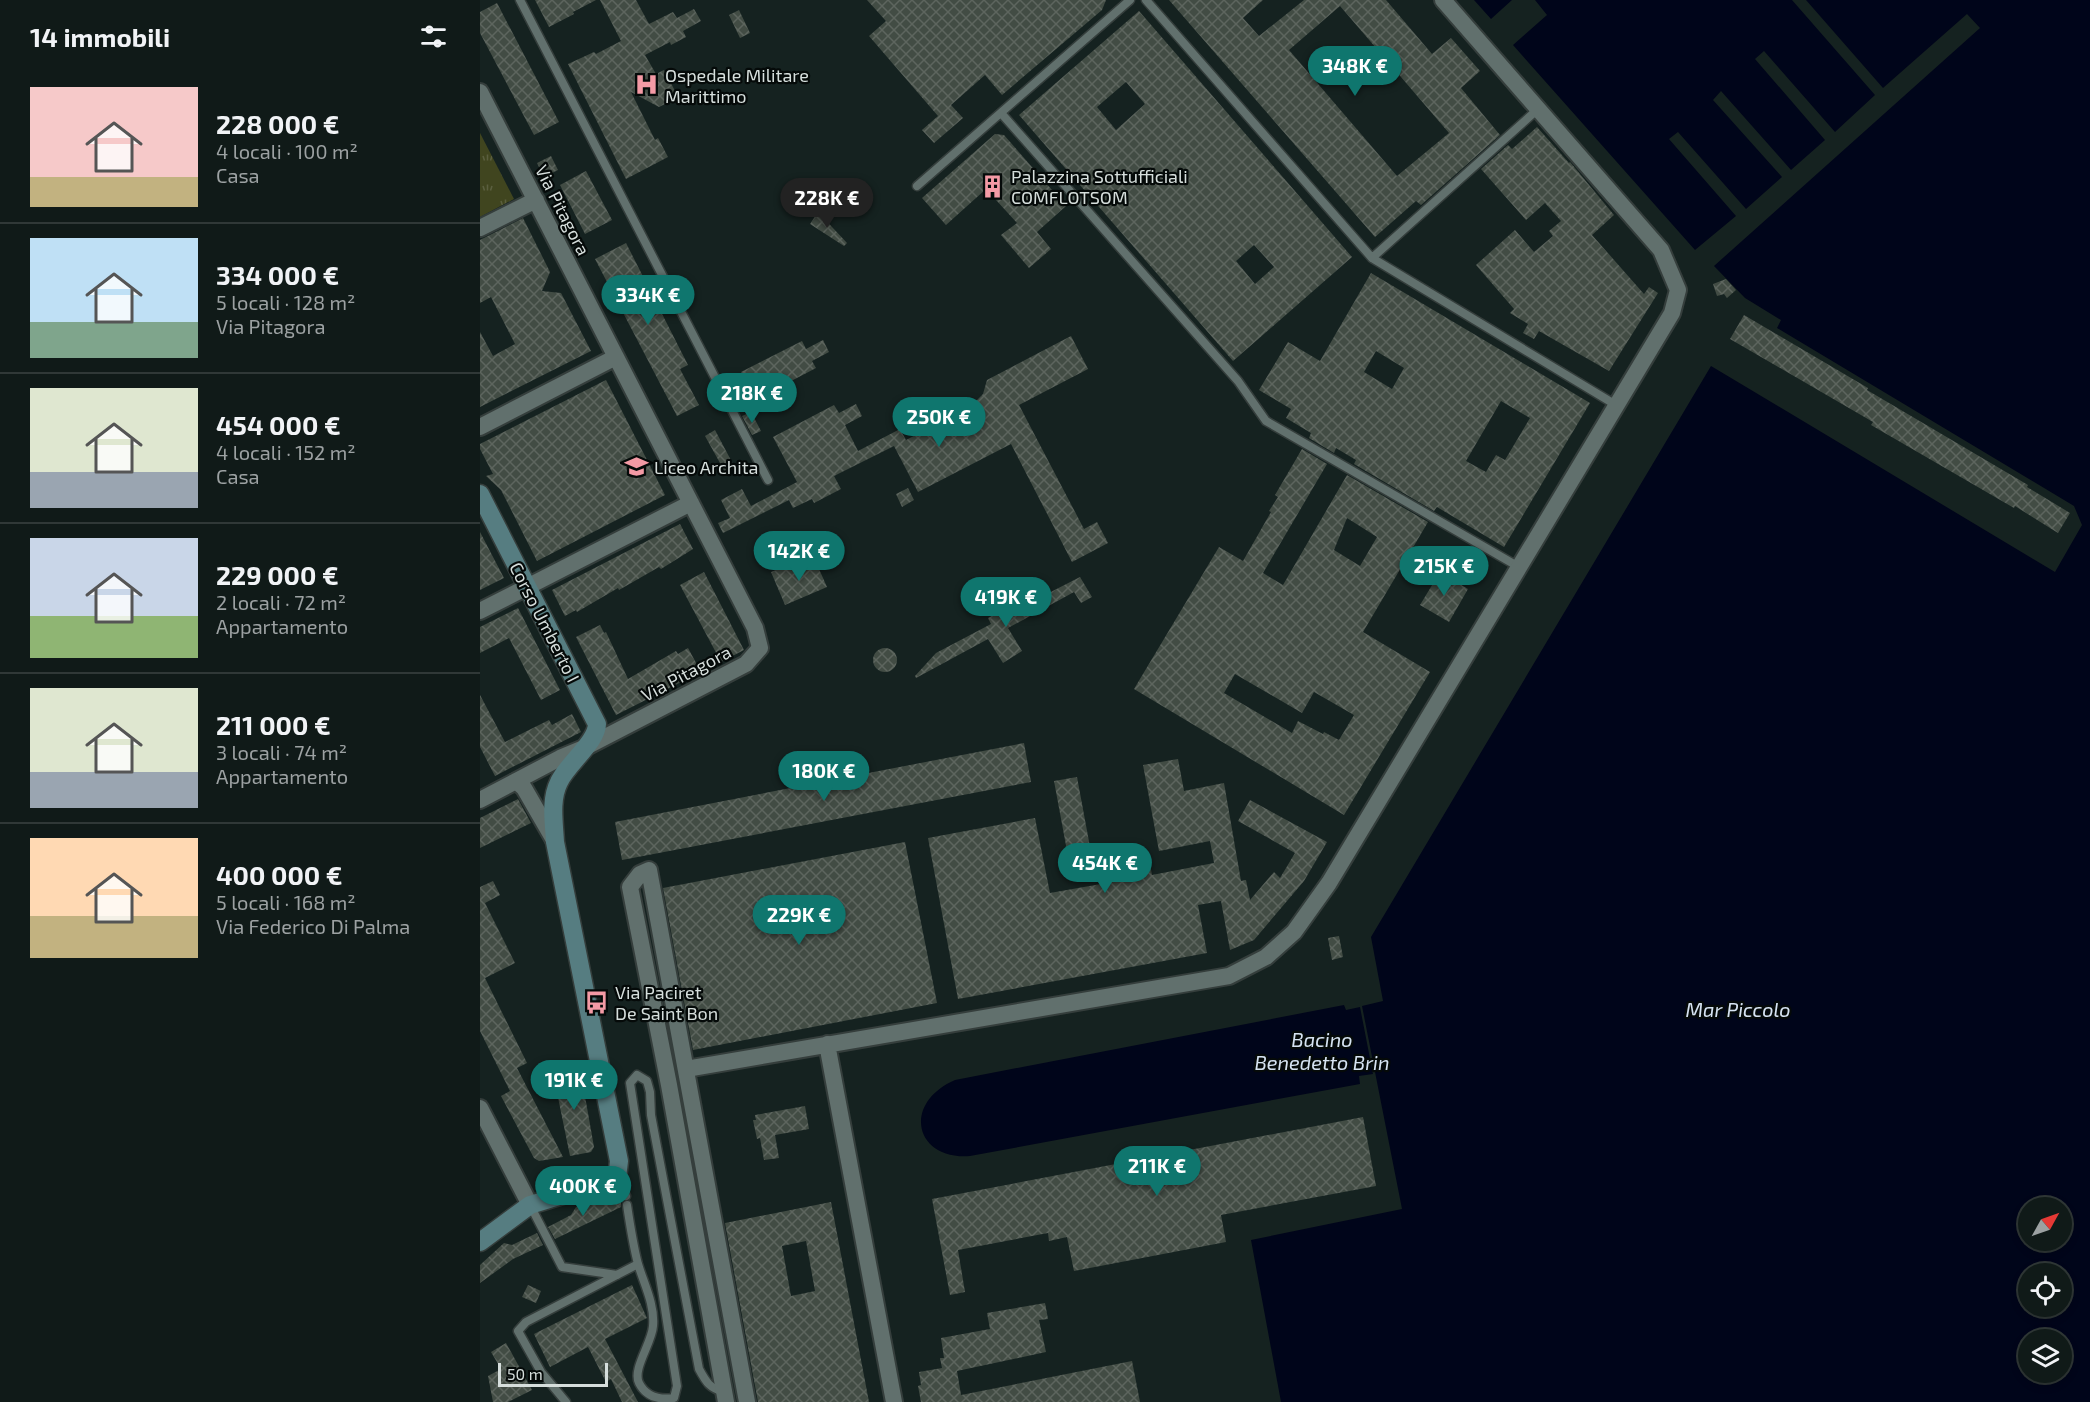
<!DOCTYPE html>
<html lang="it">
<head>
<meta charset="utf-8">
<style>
	:root { --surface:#101a18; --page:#192321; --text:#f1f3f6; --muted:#9ca1a2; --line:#303837; --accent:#0f766e }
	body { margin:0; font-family:"Exo 2",sans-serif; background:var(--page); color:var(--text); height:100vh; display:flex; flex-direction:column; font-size:22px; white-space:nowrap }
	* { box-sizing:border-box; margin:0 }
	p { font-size:20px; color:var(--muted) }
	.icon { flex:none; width:33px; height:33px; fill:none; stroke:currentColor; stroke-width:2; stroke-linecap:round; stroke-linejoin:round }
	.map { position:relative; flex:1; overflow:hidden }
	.details { display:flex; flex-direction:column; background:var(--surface); width:480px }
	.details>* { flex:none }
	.needle { width:39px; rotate:50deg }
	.tools { position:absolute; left:1538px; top:1197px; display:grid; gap:12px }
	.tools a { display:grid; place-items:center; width:54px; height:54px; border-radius:50%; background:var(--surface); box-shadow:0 3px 9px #0003,0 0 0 2px var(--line); font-size:30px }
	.scale { position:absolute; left:18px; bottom:15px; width:110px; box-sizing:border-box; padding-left:6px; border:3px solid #d6dedc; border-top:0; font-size:16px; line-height:21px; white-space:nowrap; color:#d6dedc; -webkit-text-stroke:4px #050a09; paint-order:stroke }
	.price { position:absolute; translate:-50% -51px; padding:0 14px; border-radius:21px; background:var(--accent); color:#fff; font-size:20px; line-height:39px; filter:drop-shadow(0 2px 3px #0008) }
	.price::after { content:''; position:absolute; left:50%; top:36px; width:18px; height:14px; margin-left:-9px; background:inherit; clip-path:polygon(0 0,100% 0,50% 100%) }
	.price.selected { background:#222; color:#fff }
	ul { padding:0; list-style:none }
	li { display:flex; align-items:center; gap:18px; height:150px; padding:0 30px }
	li+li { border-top:2px solid var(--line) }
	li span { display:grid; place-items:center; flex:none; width:168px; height:120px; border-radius:0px; color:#555 }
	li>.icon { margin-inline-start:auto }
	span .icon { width:72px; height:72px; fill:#fffc; stroke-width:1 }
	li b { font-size:26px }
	h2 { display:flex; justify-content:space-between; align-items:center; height:72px; padding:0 30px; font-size:26px }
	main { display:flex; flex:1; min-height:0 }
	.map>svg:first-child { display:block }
	.park { fill:url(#park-tufts) }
	.water { fill:#00051a; fill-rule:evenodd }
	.building { fill:url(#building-cross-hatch); fill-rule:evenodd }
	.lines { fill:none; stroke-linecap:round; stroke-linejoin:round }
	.lane-casing { stroke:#353e3c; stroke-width:11 }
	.street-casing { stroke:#353e3c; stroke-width:20 }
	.secondary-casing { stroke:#353e3c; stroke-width:21 }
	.lane { stroke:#61706d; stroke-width:8 }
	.street { stroke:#61706d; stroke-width:16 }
	.secondary { stroke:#567d81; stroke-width:18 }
	.labels { text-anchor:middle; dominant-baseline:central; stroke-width:4.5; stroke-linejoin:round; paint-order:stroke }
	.poi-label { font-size:18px; fill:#d6dedc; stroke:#050a09; text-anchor:start }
	.street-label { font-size:18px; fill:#d6dedc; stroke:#050a09 }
	.water-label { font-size:20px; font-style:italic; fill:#d6e3f2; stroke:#050a09 }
</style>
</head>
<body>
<main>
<section class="details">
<h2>14 immobili<svg class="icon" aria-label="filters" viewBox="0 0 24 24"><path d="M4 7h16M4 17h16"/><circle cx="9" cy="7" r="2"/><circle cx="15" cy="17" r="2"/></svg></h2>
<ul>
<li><span style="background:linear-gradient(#f6c9c9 75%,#c2b280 0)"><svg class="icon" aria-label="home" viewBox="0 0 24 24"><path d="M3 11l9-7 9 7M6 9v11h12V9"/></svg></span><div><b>228 000 €</b><p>4 locali · 100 m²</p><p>Casa</p></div></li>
<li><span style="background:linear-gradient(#bfe0f5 70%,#7fa58c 0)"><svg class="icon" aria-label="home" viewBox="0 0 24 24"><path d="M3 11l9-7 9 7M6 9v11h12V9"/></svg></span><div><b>334 000 €</b><p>5 locali · 128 m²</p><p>Via Pitagora</p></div></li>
<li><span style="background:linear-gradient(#dfe7d0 70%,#9aa5b1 0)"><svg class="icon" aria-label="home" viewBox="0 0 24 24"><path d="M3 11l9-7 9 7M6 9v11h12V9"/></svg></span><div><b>454 000 €</b><p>4 locali · 152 m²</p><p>Casa</p></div></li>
<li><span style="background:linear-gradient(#c9d6e8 65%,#8fb573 0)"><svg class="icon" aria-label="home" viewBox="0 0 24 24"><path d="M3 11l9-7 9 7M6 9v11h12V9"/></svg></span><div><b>229 000 €</b><p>2 locali · 72 m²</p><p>Appartamento</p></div></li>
<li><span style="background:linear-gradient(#dfe7d0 70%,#9aa5b1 0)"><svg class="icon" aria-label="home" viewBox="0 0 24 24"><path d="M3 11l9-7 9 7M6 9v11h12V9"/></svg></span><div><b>211 000 €</b><p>3 locali · 74 m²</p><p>Appartamento</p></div></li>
<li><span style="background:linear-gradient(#ffd9b3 65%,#c2b280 0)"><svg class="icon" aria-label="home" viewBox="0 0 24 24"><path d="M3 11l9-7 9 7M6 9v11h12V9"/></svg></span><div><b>400 000 €</b><p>5 locali · 168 m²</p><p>Via Federico Di Palma</p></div></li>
</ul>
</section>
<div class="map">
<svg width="1610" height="1402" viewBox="0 0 1610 1402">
	<defs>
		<pattern id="park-tufts" width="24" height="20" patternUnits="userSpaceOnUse" patternTransform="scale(1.5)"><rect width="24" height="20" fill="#40451f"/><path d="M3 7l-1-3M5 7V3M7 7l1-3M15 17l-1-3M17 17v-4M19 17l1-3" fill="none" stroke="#5b5f3f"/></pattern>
		<pattern id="building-cross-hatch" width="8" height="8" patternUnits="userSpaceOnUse" patternTransform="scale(1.5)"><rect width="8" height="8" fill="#424c44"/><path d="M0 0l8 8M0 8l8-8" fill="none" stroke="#5d655e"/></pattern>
	</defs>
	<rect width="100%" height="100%" fill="#152220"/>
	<!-- park -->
	<path class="park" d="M0,133L34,199L0,217Z"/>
	<!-- water -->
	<path class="water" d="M994,0H1032L1011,19Z
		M1055,0H1312L1395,95L1355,132L1284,51L1275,59L1345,140L1311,170L1241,91L1233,100L1302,177L1266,209L1198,132L1189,139L1256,216L1215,250L1033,45L1067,15Z
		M1326,0H1610V1402H801L771,1240L922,1209L882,1006L903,1001L891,937L1231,366L1575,572L1602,525L1594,506L1297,328L1301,320L1265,298L1234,266L1500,28L1487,14L1403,88ZM1548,1208H1581V1240H1548ZM1548,1274H1581V1306H1548ZM1548,1340H1581V1372H1548Z
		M864,1005L866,1010L880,1007L893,1074L879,1076L880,1084L490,1156C434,1160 422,1103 475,1080Z"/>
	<!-- building -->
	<path class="building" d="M55,0H116L93,12L94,14L69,27Z
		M120,0H156L169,24L193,12L197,18L214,9L221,21L203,31L206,37L191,45L190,42L165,55L176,74L184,70L195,91L191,94L187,103L179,107L151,92L175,140L178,138L188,157L146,179L88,64L114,52L116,54L141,41Z
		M387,0H626L622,10L522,95L505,75L471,105L483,118L454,143L442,130L458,116L389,36L406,21Z
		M689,0H783L763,18L779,36L824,0H906L952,54L971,38L1000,71L981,88L1020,135L941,205L936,201L895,237ZM860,6L969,133L917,176L809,50Z
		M17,3L79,122L54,135L0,33V12Z
		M259,10L270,33L260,38L249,15Z
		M659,11L872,257L753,361L539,115ZM646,82L665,104L636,130L617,107ZM774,245L794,267L775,284L756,261Z
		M1057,127L1089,163L1090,162L1134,215L1112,235L1164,294L1169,287L1178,293L1129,371L1059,331L1054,339L1043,333L1048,324L1030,313L1034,309L996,265L1035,230L1054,252L1073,236L1069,231L1081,221L1065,203L1046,220L1001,169L1028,145L1032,149Z
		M515,134L524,135L586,206L557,232L571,249L549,268L521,235L537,223L506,189L466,225L442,198Z
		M71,156L78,170L64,177L57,163Z
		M106,171L132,220L105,234L80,185Z
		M338,212L367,243L364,246L330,224Z
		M43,218L70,272L62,291L81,293L111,351L0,407V332L13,356L35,344L11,297L0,303V240Z
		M146,243L208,365L200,369L219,405L197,416L115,259Z
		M891,273L1110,403L1024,547L957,507L954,511L874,464L876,460L856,448L854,453L829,438L831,433L806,418L811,409L779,390L808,342L840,361ZM896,351L924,368L912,389L884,372ZM1021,401L1050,418L1025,460L1016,455L1006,472L986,461Z
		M1246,279L1256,290L1247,298L1244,294L1237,296L1233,284Z
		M1264,315L1388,388L1387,390L1548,485L1547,487L1590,513L1578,533L1535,506L1534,508L1391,425L1393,422L1250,339Z
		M591,336L608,369L539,405L604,529L617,522L628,543L592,562L531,444L438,492L414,446L354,476L361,489L334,503L332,499L313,508L309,500L243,533L238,523L250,518L241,500L262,489L271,506L317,482L293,437L354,405L359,413L376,404L382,416L365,425L378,451L420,429L426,440L491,406L503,394L507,380Z
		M343,340L349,352L332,361L336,368L275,400L261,372L322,341L326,349Z
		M126,380L185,495L57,561L21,490L6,476L13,474L0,449V444Z
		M271,412L281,431L272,435L262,416Z
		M235,430L254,466L245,472L225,436Z
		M822,449L847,464L783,573L803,585L867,475L948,522L883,632L950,672L864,815L654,689L739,547L763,561L791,512L789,511L798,497L795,495ZM867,518L897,537L880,566L854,550ZM755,674L822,713L834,692L874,715L859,740L844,732L843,734L818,721L812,733L744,693Z
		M428,488L434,500L422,507L416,494Z
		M200,524L213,549L181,569L179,567L139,590L138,588L97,612L96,610L85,616L72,590Z
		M0,532L24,578L0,590Z
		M335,560L347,587L305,605L291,572L309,565L312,570Z
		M224,572L264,650L241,662L200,585Z
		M960,572L988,589L969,622L940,605Z
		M600,577L612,597L601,603L594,592L528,628L542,651L523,663L508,639L436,678L435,676L456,653L511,624L508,618L523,610L526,615Z
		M38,608L80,690L61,700L29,638L0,653V627Z
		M120,625L124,633L126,632L148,679L196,651L198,654L208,648L221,672L136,715L96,637Z
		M393 660a12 12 0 1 1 24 0a12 12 0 1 1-24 0Z
		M0,695L25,742L69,720L72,725L92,714L101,732L15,776L0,747Z
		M544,743L551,782L142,860L135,822Z
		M698,759L704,791L744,783L761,881L766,880L770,900L794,872L800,878L815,853L758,821L770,800L847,842L824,881L774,940L750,950L741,901L718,905L727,953L478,999L448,838L555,818L570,893L632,882L629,866L669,859L672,875L734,863L730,841L679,851L663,765Z
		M597,777L613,863L590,867L574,781Z
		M38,799L51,823L0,848V818Z
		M425,842L457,1003L213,1050L183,888Z
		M13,881L20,895L5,903L35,963L5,978L47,1063L37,1068L83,1157L59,1161L54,1158L21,1096L30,1091L0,1031V887Z
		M859,936L863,957L852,960L848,938Z
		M100,1068L114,1147L111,1152L90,1156L73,1073Z
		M325,1106L329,1129L295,1135L299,1158L284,1160L280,1138L277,1139L273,1120H276L275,1115Z
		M883,1117L896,1186L741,1215L746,1242L594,1271L587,1237L569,1241L568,1233L478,1250L485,1292L470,1295L452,1199Z
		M141,1200V1207L75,1239L68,1227L91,1215L96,1207Z
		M351,1202L389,1402H278L245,1223ZM326,1241L335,1291L311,1296L302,1246Z
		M57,1233L63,1245L33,1259L0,1283V1265L24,1243L32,1245Z
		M48,1285L61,1291L56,1303L42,1297Z
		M152,1285L167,1318L125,1339L158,1402H142L131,1379L126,1382L108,1347L70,1367L54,1334Z
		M565,1303L568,1319L559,1320L566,1352L477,1371L481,1395L652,1361L660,1402H441L438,1386L441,1385L439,1372L462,1368L460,1358H464L461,1338L510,1329L507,1313Z
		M26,1343L52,1390L28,1402H13L8,1376L21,1369L11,1352Z"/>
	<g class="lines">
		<defs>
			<path id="lane" d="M40,0L288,480
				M666,0L892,258L1136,405
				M521,113L758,381L786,421L1039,567
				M437,186L650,0
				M892,258L1058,109
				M138,1178L146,1196
				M50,1205L82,1267L137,1275
				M147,1205C150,1225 153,1245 158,1264C164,1284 175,1305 173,1326C172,1343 152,1369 159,1383C166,1397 180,1400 194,1398L197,1386L150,1083L157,1075L167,1081L170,1092L171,1115L219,1369C226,1382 230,1389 245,1392
				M86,1402L61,1372L38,1331L46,1322L158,1264"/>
			<path id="street" d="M0,92L275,628L280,648L266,664L104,748L80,758L0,800
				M0,228L56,200
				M0,427L136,357
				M0,611L211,503
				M36,781L44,788L74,840
				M347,1044L414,1402
				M206,1069L749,976L786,957L814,932L849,883L1192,313L1198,290L1181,250L963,0
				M0,1108L50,1205
				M246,1402L189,1085L150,887L160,874L169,870L267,1402"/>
			<path id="secondary" d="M0,494L117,724C117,742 87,764 79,782C70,800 74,822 75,842L139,1161L137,1178L128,1187L86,1194L50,1205L0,1242"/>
		</defs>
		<!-- lane casing -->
		<use href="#lane" class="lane-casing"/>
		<!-- street casing -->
		<use href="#street" class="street-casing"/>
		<!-- secondary casing -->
		<use href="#secondary" class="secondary-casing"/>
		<!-- lane -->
		<use href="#lane" class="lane"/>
		<!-- street -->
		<use href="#street" class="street"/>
		<!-- secondary -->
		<use href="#secondary" class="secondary"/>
	</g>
	<!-- icons -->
	<defs>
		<symbol id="hospital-bare" viewBox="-9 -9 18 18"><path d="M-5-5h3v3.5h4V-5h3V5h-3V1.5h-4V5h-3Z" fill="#f49aa5" stroke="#050a09" stroke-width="2.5" paint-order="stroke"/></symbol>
		<symbol id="building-bare" viewBox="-9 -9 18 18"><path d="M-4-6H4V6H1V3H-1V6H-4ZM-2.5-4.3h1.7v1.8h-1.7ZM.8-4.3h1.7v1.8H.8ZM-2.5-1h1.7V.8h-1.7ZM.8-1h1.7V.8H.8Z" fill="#f49aa5" stroke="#050a09" stroke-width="2.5" paint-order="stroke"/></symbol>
		<symbol id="school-bare" viewBox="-9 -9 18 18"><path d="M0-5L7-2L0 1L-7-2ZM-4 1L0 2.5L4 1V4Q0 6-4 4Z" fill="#f49aa5" stroke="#050a09" stroke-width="2.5" paint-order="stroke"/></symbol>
		<symbol id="bus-bare" viewBox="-9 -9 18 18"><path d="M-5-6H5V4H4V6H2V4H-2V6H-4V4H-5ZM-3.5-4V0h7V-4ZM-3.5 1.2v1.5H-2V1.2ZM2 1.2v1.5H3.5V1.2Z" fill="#f49aa5" stroke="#050a09" stroke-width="2.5" paint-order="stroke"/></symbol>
	</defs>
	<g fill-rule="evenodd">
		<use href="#hospital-bare" x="150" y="68" width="33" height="33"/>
		<use href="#building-bare" x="496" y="170" width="33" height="33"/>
		<use href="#school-bare" x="140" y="450" width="33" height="33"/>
		<use href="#bus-bare" x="100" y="986" width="33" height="33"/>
	</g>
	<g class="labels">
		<!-- poi labels -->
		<g class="poi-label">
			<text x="185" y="75">Ospedale Militare<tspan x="185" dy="21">Marittimo</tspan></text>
			<text x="531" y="176">Palazzina Sottufficiali<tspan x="531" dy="21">COMFLOTSOM</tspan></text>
			<text x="174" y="467">Liceo Archita</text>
			<text x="135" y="992">Via Paciret<tspan x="135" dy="21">De Saint Bon</tspan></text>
		</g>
		<!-- street labels -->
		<g class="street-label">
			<text transform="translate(83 210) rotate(63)">Via Pitagora</text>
			<text transform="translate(65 622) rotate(63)">Corso Umberto I</text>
			<text transform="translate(206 673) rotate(-28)">Via Pitagora</text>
		</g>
		<!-- water labels -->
		<g class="water-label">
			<text x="1258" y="1009">Mar Piccolo</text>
			<text x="842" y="1039">Bacino<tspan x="842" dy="23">Benedetto Brin</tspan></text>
		</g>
	</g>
</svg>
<div class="tools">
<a><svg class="needle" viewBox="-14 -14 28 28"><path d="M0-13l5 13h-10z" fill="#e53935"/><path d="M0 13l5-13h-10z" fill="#9ca1a2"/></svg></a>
<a><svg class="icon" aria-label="locate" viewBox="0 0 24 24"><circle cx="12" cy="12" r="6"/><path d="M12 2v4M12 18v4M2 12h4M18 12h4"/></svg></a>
<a><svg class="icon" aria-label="layers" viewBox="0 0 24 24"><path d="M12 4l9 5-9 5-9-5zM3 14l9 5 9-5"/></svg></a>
</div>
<div class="scale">50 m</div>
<b class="price" style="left:875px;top:97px">348K €</b>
<b class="price selected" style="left:347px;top:229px">228K €</b>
<b class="price" style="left:168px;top:326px">334K €</b>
<b class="price" style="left:272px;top:424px">218K €</b>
<b class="price" style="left:459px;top:448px">250K €</b>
<b class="price" style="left:319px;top:582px">142K €</b>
<b class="price" style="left:964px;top:597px">215K €</b>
<b class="price" style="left:526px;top:628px">419K €</b>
<b class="price" style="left:344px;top:802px">180K €</b>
<b class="price" style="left:625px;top:894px">454K €</b>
<b class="price" style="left:319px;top:946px">229K €</b>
<b class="price" style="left:94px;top:1111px">191K €</b>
<b class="price" style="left:677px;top:1197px">211K €</b>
<b class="price" style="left:103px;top:1217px">400K €</b>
</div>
</main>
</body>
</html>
